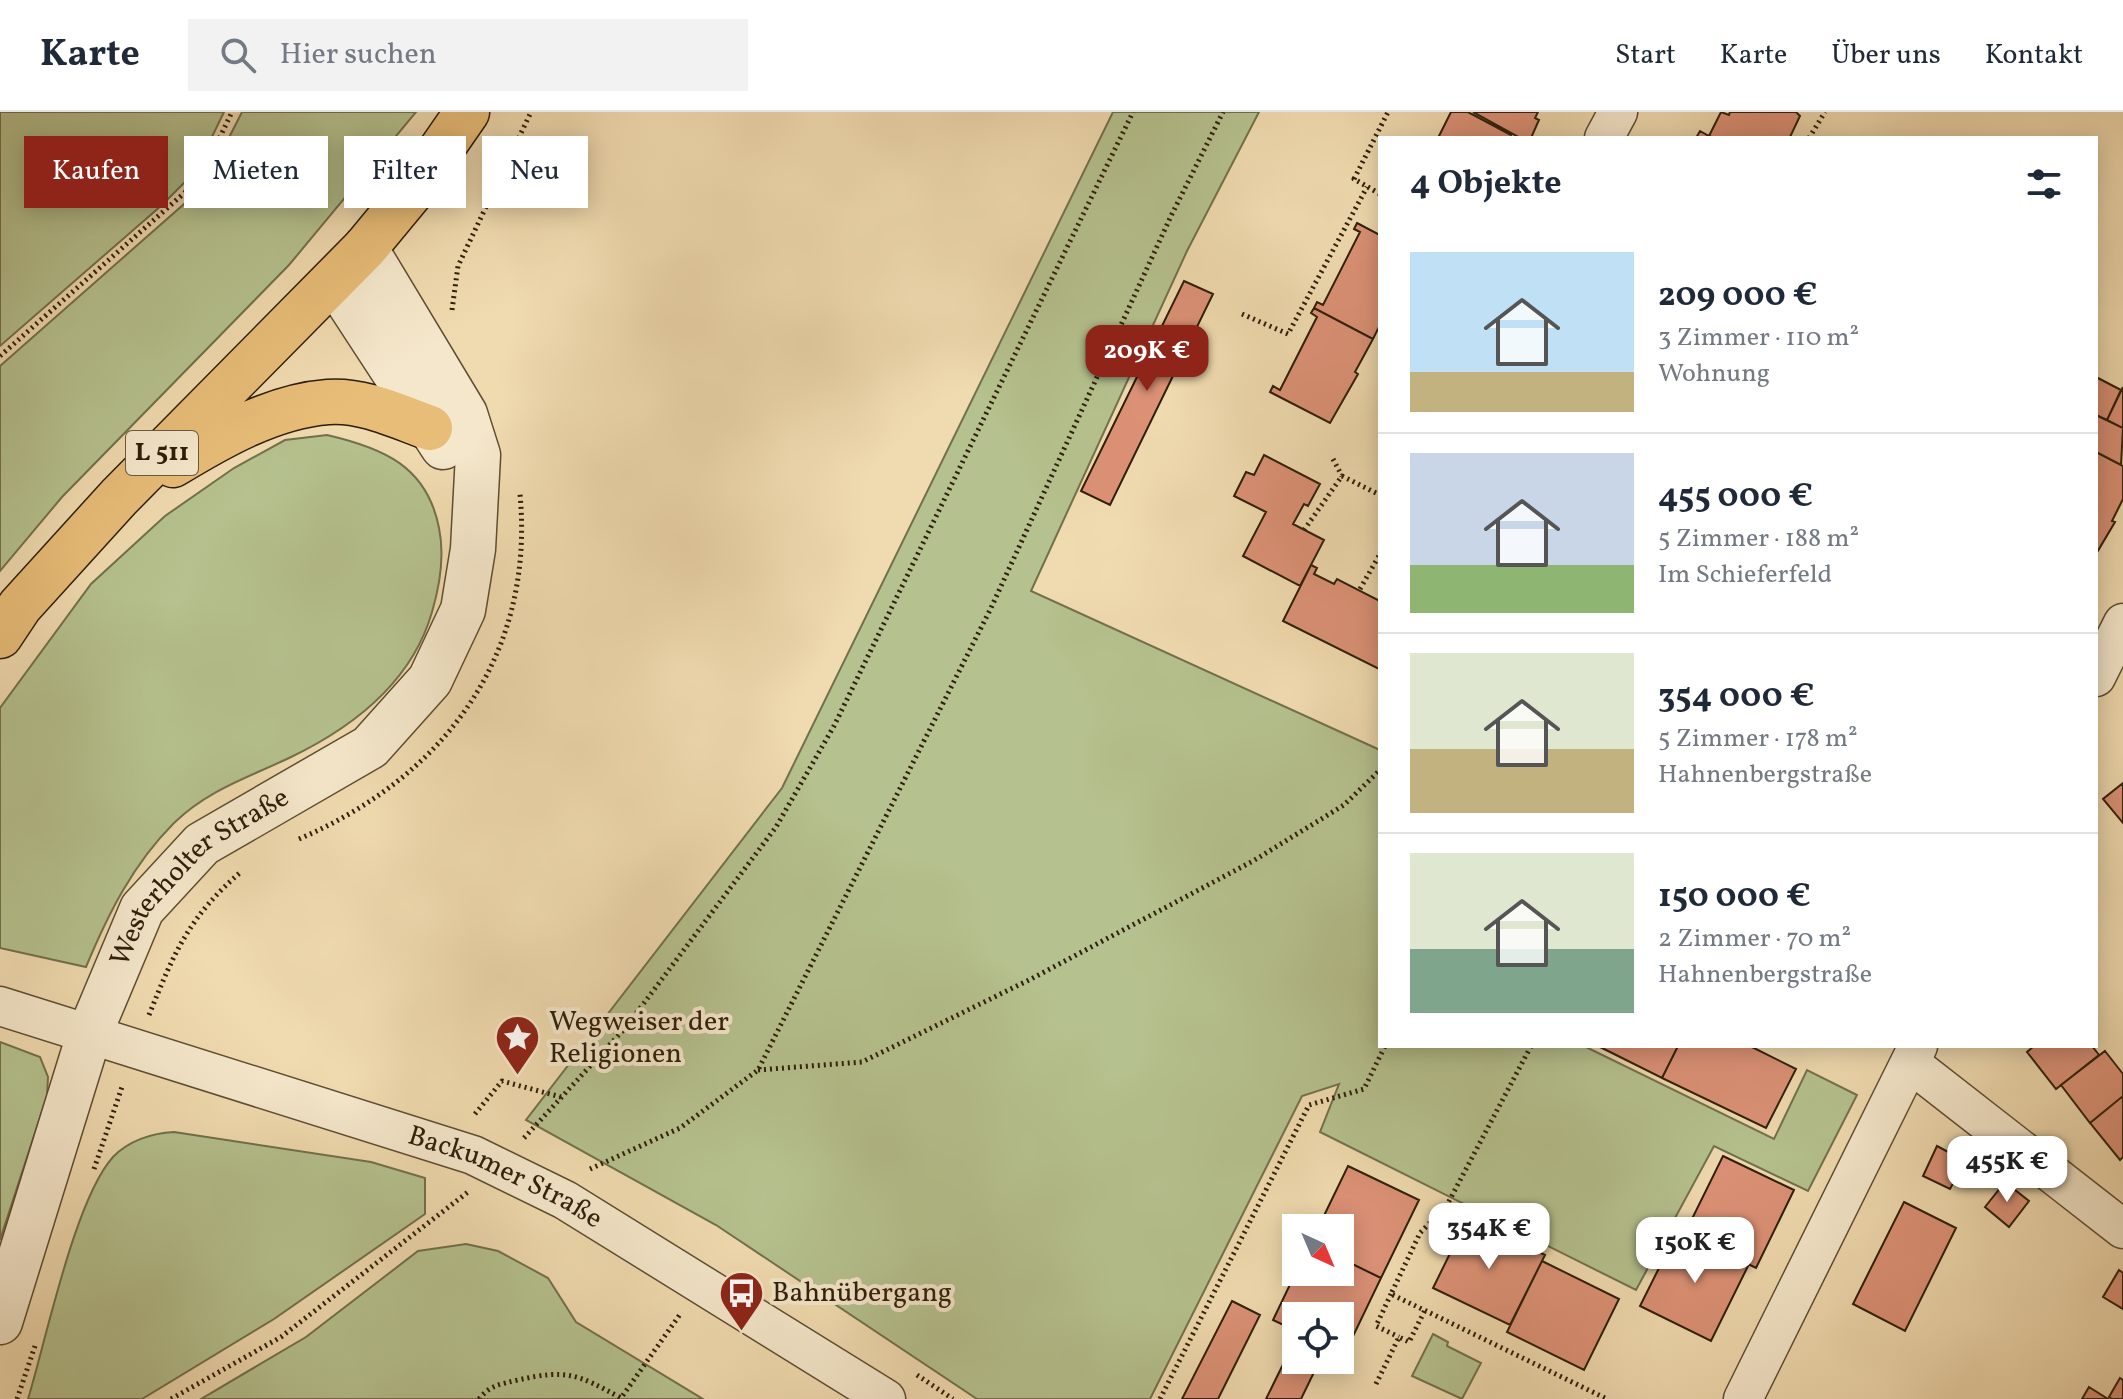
<!DOCTYPE html>
<html lang="de">
<head>
<meta charset="utf-8">
<style>
	:root { --surface:#fff; --page:#f2f2f3; --text:#1f2937; --muted:#747a83; --line:#e0e1e3; --accent:#8f2418 }
	body { margin:0; font-family:Vollkorn,serif; background:var(--page); color:var(--text); height:100vh; display:flex; flex-direction:column; font-size:30px; white-space:nowrap }
	* { box-sizing:border-box; margin:0 }
	p { font-size:26px; color:var(--muted) }
	.icon { flex:none; width:44px; height:44px; fill:none; stroke:currentColor; stroke-width:2; stroke-linecap:round; stroke-linejoin:round }
	.map { position:relative; flex:1; overflow:hidden }
	.details { position:absolute; left:1378px; top:24px; width:720px; height:912px; display:flex; flex-direction:column; background:var(--surface); border-radius:0px; box-shadow:0 4px 20px #0003 }
	.details>* { flex:none }
	.hud { position:absolute; left:24px; top:24px; width:760px; height:72px; display:flex; gap:16px }
	.needle { width:52px; rotate:136deg }
	.fabs { position:absolute; left:1282px; top:1102px; display:grid; gap:16px }
	.fabs a { display:grid; place-items:center; width:72px; height:72px; border-radius:0px; background:var(--surface); box-shadow:0 4px 20px #0003; font-size:40px }
	.price { position:absolute; translate:-50% -68px; padding:0 18px; border-radius:16px; background:#fff; color:#222; font-size:26px; line-height:52px; filter:drop-shadow(0 2px 4px #0008) }
	.price::after { content:''; position:absolute; left:50%; top:48px; width:24px; height:18px; margin-left:-12px; background:inherit; clip-path:polygon(0 0,100% 0,50% 100%) }
	.price.on { background:var(--accent); color:#fff }
	ul { padding:0; list-style:none }
	li { display:flex; align-items:center; gap:24px; height:200px; padding:0 32px }
	li+li { border-top:2px solid var(--line) }
	li span { display:grid; place-items:center; flex:none; width:224px; height:160px; border-radius:0px; color:#555 }
	li>.icon { margin-inline-start:auto }
	span .icon { width:96px; height:96px; fill:#fffc; stroke-width:1 }
	li b { font-size:34px }
	h2 { display:flex; justify-content:space-between; align-items:center; height:96px; padding:0 32px; font-size:34px }
	.chip { padding:0 28px; border-radius:0px; background:var(--surface); box-shadow:0 4px 20px #0003; font-size:28px; line-height:72px }
	.chip.on { background:var(--accent); color:#fff }
	header { display:flex; align-items:center; gap:48px; box-sizing:border-box; height:112px; padding:0 40px; background:var(--surface); border-bottom:2px solid var(--line) }
	header strong { font-size:38px }
	nav { display:flex; gap:44px; margin-inline-start:auto; font-size:28px }
	.search { width:560px; height:72px; background:var(--page); display:flex; align-items:center; gap:20px; box-sizing:border-box; padding:0 28px; border-radius:0px; color:var(--muted); font-size:30px }
	.map>svg:first-child { display:block }
	.green { fill:#b5c18e; stroke:#72704c; stroke-width:2 }
	.building { fill:#dc9176; stroke:#2e1e09; stroke-width:2 }
	.lines { fill:none; stroke-linecap:round; stroke-linejoin:round }
	.minor-casing { stroke:#5e4d32; stroke-width:41 }
	.tertiary-casing { stroke:#5e4d32; stroke-width:47 }
	.primary-casing { stroke:#2e1e09; stroke-width:47 }
	.path { stroke:#2e1e09; stroke-width:5; stroke-dasharray:2 4; stroke-linecap:butt }
	.minor { stroke:#f5e7cb; stroke-width:38 }
	.tertiary { stroke:#f5e7cb; stroke-width:44 }
	.primary { stroke:#e8bd78; stroke-width:44 }
	.labels { text-anchor:middle; dominant-baseline:central; stroke-width:8; stroke-linejoin:round; paint-order:stroke }
	.shield { fill:#f5e7cb; stroke:#6a5a43; stroke-width:2 }
	.shield-label { font-size:26px; font-weight:bold; fill:#2e1e09 }
	.street-label { font-size:28px; fill:#2e1e09; stroke:#f5e7cb }
	.poi-label { font-size:28px; fill:#2e1e09; stroke:#f5e7cb; text-anchor:start }
</style>
</head>
<body>
<header>
<strong>Karte</strong>
<div class="search"><svg class="icon" aria-label="search" viewBox="0 0 24 24"><circle cx="10" cy="10" r="6"/><path d="M15 15l6 6"/></svg>Hier suchen</div>
<nav><a>Start</a><a>Karte</a><a>Über uns</a><a>Kontakt</a></nav>
</header>
<div class="map">
<svg width="2123" height="1287" viewBox="0 0 2123 1287">
	<rect width="100%" height="100%" fill="#f0daaf"/>
	<filter id="stains"><feTurbulence type="fractalNoise" baseFrequency=".0025" numOctaves="4"/><feColorMatrix values="0 0 0 0 .2 0 0 0 0 .09 0 0 0 0 .02 0 0 0 .5 -.17"/></filter>
	<radialGradient id="worn" r=".72"><stop offset=".6" stop-color="#630" stop-opacity="0"/><stop offset="1" stop-color="#630" stop-opacity=".3"/></radialGradient>
	<!-- green -->
	<path class="green" d="M0,0H224L195,60L162,93L0,234Z
		M242,0H416L289,153L62,385L0,459V254L184,92L216,51Z
		M1113,0H1259L1187,139L1031,479L1380,638V934H1584L1774,1027L1807,958L1857,983L1808,1079L1714,1034L1636,1178L1320,1020L1339,972L1302,984L1150,1287H977L716,1113L526,1008L782,676Z
		M327,323C383,336 427,354 439,416C445,445 440,473 432,500C412,570 352,616 289,646C247,666 208,678 174,711C133,752 108,802 86,855L0,836V596L91,472L165,404L234,356L285,328Z
		M0,930L40,945L48,965L47,984L0,1128Z
		M174,1020L371,1050L425,1066V1102L274,1207L142,1287H28C46,1228 75,1087 113,1045C128,1029 152,1021 174,1020Z
		M466,1132L498,1139L548,1166L576,1210L703,1287H201L306,1225L418,1139Z
		M1433,1222L1448,1230L1447,1234L1481,1251L1462,1287L1412,1264Z"/>
	<!-- building -->
	<path class="building" d="M1451,0H1468L1511,23L1509,26H1438Z
		M1473,0H1538L1535,6L1539,8L1531,26H1520Z
		M1721,0L1729,3L1730,0H1796L1800,4L1790,25L1714,26L1709,24Z
		M1700,19L1709,24L1714,26H1696Z
		M1357,111L1380,123V213L1373,227L1314,196L1317,190L1323,193L1360,120L1354,117Z
		M1184,169L1213,182L1110,393L1081,379Z
		M1314,196L1373,227L1355,260L1358,262L1330,311L1270,280L1273,274L1280,278L1317,205L1311,201Z
		M2096,265L2121,278L2107,308L2096,303Z
		M2123,275V316L2107,308Z
		M2096,303L2123,316L2121,353L2096,340Z
		M2096,340L2123,354V387L2112,409L2115,410L2096,442Z
		M1264,343L1320,372L1308,394L1304,392L1293,412L1324,428L1300,474L1243,444L1266,400L1234,384L1246,360L1254,363Z
		M1311,453L1317,456L1314,462L1334,472L1337,467L1380,489L1379,557L1283,509Z
		M2123,671V711L2103,687Z
		M1598,934H1678L1662,966Z
		M1678,934H1750L1796,957L1766,1016L1662,966Z
		M2034,934H2092L2099,943L2056,977L2027,940Z
		M2105,939L2123,962V984L2090,1011L2061,973Z
		M2123,984V1045L2120,1048L2090,1011Z
		M1937,1034L1965,1049L1950,1077L1923,1064Z
		M1723,1044L1794,1078L1756,1156L1685,1121Z
		M1348,1054L1419,1088L1381,1166L1340,1146V1116H1318Z
		M2005,1070L2029,1089L2009,1115L1985,1095Z
		M1904,1090L1956,1116L1905,1219L1853,1192Z
		M1468,1105L1545,1143L1510,1213L1433,1176Z
		M1678,1118L1749,1152L1711,1229L1640,1194Z
		M1340,1146L1381,1166L1344,1243L1340,1241V1204H1296V1219L1273,1208L1296,1160H1340Z
		M1542,1149L1619,1187L1584,1258L1507,1220Z
		M2119,1158L2123,1161V1197L2103,1185Z
		M1232,1189L1260,1203L1218,1287H1182Z
		M1296,1226V1248H1320L1301,1287H1266Z
		M2120,1266L2123,1268V1287H2112L2109,1285Z
		M2089,1275L2108,1287H2082Z"/>
	<g class="lines">
		<defs>
			<g id="minor">
				<path d="M1604,26L1618,0"/>
				<path d="M2096,565L2123,511"/>
				<path id="s1" d="M0,894L473,1043L565,1088L886,1287"/>
				<path d="M1910,951L2123,1117"/>
				<path d="M1743,1287L1918,934"/>
			</g>
			<g id="tertiary">
				<path d="M334,168L443,335"/>
				<path id="s2" d="M0,1210L89,923L142,797L202,732L370,635L430,568L463,498L473,437L478,343L465,302L365,136"/>
			</g>
			<path id="primary" d="M173,353C219,325 273,294 328,290C362,287 399,305 430,316
				M0,524L20,494L119,385L365,136L413,78L467,0"/>
		</defs>
		<!-- minor casing -->
		<use href="#minor" class="minor-casing"/>
		<!-- tertiary casing -->
		<use href="#tertiary" class="tertiary-casing"/>
		<!-- primary casing -->
		<use href="#primary" class="primary-casing"/>
		<!-- path -->
		<path class="path" d="M1809,26L1825,0
			M1380,82L1354,67L1388,0
			M452,198L458,154L531,0
			M1242,202L1288,222L1367,75
			M0,244L190,76L206,54L232,0
			M1333,347L1342,364
			M1304,418L1342,364L1380,383
			M1360,477L1380,442
			M299,727C444,665 535,544 520,382
			M149,903C174,841 189,804 242,759
			M1531,934L1447,1093L1420,1121L1391,1182L1607,1287
			M758,958L862,950L1031,867L1253,749L1344,693L1380,658
			M475,1002L502,969L561,985
			M524,1026L626,915L776,715L834,614L1133,0
			M94,1057L123,972
			M590,1057L680,1016L758,958L991,496L1171,104L1223,0
			M1391,1182L1376,1214L1399,1225
			M917,1263L953,1287
			M1376,1272L1399,1225L1409,1230L1425,1198
			M17,1287L35,1234
			M171,1287L281,1225L468,1080
			M479,1287C490,1273 501,1272 518,1268C567,1257 577,1262 621,1286L681,1201
			M1160,1287L1309,993L1364,977L1385,934"/>
		<!-- minor -->
		<use href="#minor" class="minor"/>
		<!-- tertiary -->
		<use href="#tertiary" class="tertiary"/>
		<!-- primary -->
		<use href="#primary" class="primary"/>
	</g>
	<!-- icons -->
	<defs>
		<symbol id="sight-pin" viewBox="-11 -11 22 30"><path d="M0 17L-7.5 6A9.5 9.5 0 1 1 7.5 6Z" fill="#8f2418" stroke="#f5e7cb"/><path d="M0-6L1.8-2.2L6-1.7L2.9 1.2L3.7 5.4L0 3.3L-3.7 5.4L-2.9 1.2L-6-1.7L-1.8-2.2Z" fill="#fff"/></symbol>
		<symbol id="bus-pin" viewBox="-11 -11 22 30"><path d="M0 17L-7.5 6A9.5 9.5 0 1 1 7.5 6Z" fill="#8f2418" stroke="#f5e7cb"/><path d="M-5-6H5V4H4V6H2V4H-2V6H-4V4H-5ZM-3.5-4V0h7V-4ZM-3.5 1.2v1.5H-2V1.2ZM2 1.2v1.5H3.5V1.2Z" fill="#fff"/></symbol>
	</defs>
	<g fill-rule="evenodd">
		<use href="#sight-pin" x="492" y="900" width="51" height="69"/>
		<use href="#bus-pin" x="716" y="1156" width="51" height="69"/>
	</g>
	<g class="labels">
		<!-- shield labels -->
		<rect class="shield" x="126" y="319" width="72" height="44" rx="6"/>
		<g class="shield-label">
			<text x="162" y="341">L 511</text>
		</g>
		<!-- street labels -->
		<g class="street-label">
			<text stroke="none"><textPath href="#s2" startOffset="500">Westerholter Straße</textPath></text>
			<text stroke="none"><textPath href="#s1" startOffset="534">Backumer Straße</textPath></text>
		</g>
		<!-- poi labels -->
		<g class="poi-label">
			<text x="549" y="910">Wegweiser der<tspan x="549" dy="32">Religionen</tspan></text>
			<text x="772" y="1181">Bahnübergang</text>
		</g>
	</g>
	<rect width="100%" height="100%" filter="url(#stains)"/>
	<rect width="100%" height="100%" fill="url(#worn)"/>
</svg>
<div class="fabs">
<a><svg class="needle" viewBox="-14 -14 28 28"><path d="M0-13l5 13h-10z" fill="#e53935"/><path d="M0 13l5-13h-10z" fill="#747a83"/></svg></a>
<a><svg class="icon" aria-label="locate" viewBox="0 0 24 24"><circle cx="12" cy="12" r="6"/><path d="M12 2v4M12 18v4M2 12h4M18 12h4"/></svg></a>
</div>
<b class="price on" style="left:1147px;top:281px">209K €</b>
<b class="price" style="left:2007px;top:1092px">455K €</b>
<b class="price" style="left:1489px;top:1159px">354K €</b>
<b class="price" style="left:1695px;top:1173px">150K €</b>
<div class="hud">
<a class="chip on">Kaufen</a>
<a class="chip">Mieten</a>
<a class="chip">Filter</a>
<a class="chip">Neu</a>
</div>
<section class="details">
<h2>4 Objekte<svg class="icon" aria-label="filters" viewBox="0 0 24 24"><path d="M4 7h16M4 17h16"/><circle cx="9" cy="7" r="2"/><circle cx="15" cy="17" r="2"/></svg></h2>
<ul>
<li><span style="background:linear-gradient(#bfe0f5 75%,#c2b280 0)"><svg class="icon" aria-label="home" viewBox="0 0 24 24"><path d="M3 11l9-7 9 7M6 9v11h12V9"/></svg></span><div><b>209 000 €</b><p>3 Zimmer · 110 m²</p><p>Wohnung</p></div></li>
<li><span style="background:linear-gradient(#c9d6e8 70%,#8fb573 0)"><svg class="icon" aria-label="home" viewBox="0 0 24 24"><path d="M3 11l9-7 9 7M6 9v11h12V9"/></svg></span><div><b>455 000 €</b><p>5 Zimmer · 188 m²</p><p>Im Schieferfeld</p></div></li>
<li><span style="background:linear-gradient(#dfe7d0 60%,#c2b280 0)"><svg class="icon" aria-label="home" viewBox="0 0 24 24"><path d="M3 11l9-7 9 7M6 9v11h12V9"/></svg></span><div><b>354 000 €</b><p>5 Zimmer · 178 m²</p><p>Hahnenbergstraße</p></div></li>
<li><span style="background:linear-gradient(#dfe7d0 60%,#7fa58c 0)"><svg class="icon" aria-label="home" viewBox="0 0 24 24"><path d="M3 11l9-7 9 7M6 9v11h12V9"/></svg></span><div><b>150 000 €</b><p>2 Zimmer · 70 m²</p><p>Hahnenbergstraße</p></div></li>
</ul>
</section>
</div>
</body>
</html>
